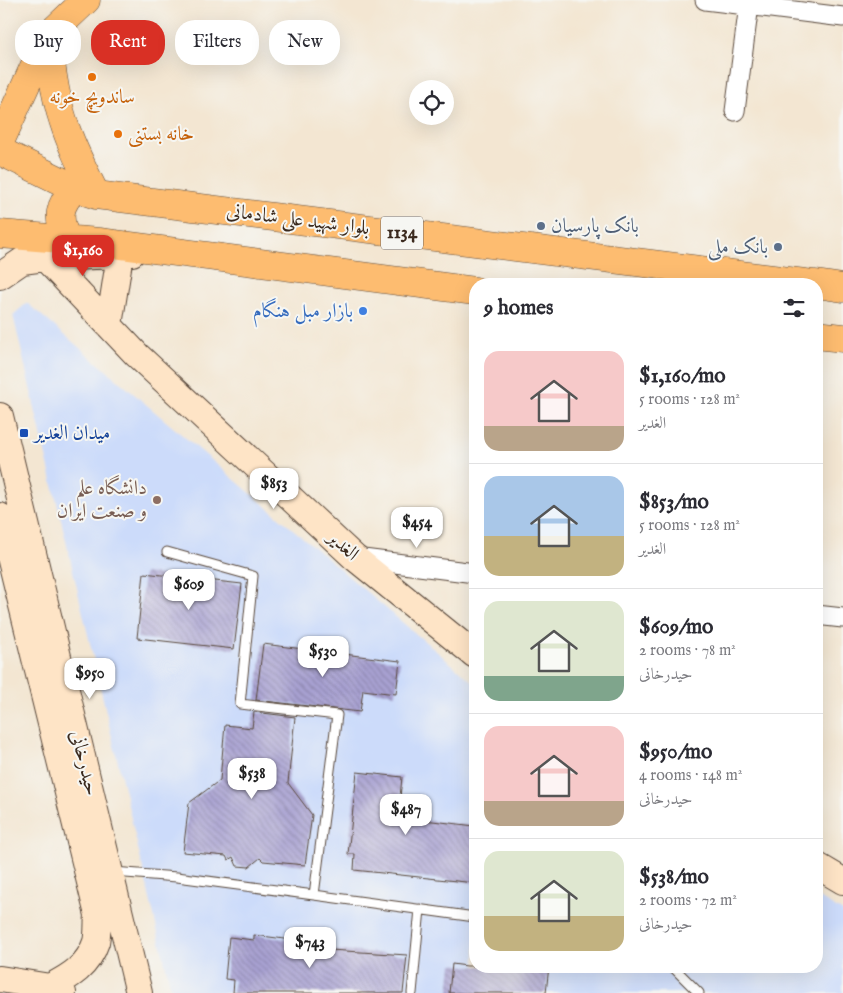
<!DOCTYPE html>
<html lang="en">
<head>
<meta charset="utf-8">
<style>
	:root { --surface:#fff; --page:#f7f7f7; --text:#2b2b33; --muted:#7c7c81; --line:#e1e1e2; --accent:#d93025 }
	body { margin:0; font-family:"IM FELL English",Amiri,serif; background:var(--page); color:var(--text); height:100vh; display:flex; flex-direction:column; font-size:19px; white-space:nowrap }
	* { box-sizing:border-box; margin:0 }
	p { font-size:16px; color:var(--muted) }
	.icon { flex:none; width:28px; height:28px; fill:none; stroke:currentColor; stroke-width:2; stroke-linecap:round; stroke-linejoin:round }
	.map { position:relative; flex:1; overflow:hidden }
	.side { position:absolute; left:469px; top:278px; width:354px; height:695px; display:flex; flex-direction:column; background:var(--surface); border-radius:20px; box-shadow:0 5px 20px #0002 }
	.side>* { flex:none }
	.hud { position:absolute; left:15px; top:20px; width:379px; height:45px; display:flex; gap:10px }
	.buttons { position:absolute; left:409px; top:80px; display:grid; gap:10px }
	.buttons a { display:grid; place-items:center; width:45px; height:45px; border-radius:50%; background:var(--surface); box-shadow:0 5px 20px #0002; font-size:25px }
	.price { position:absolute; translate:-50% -42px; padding:0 11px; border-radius:10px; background:#fff; color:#222; font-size:16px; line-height:32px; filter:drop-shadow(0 1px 2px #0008) }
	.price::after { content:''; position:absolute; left:50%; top:30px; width:15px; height:11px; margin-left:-8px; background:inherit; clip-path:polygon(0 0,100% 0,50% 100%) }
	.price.on { background:var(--accent); color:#fff }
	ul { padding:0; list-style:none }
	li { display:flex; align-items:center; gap:15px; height:125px; padding:0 15px }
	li+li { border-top:1px solid var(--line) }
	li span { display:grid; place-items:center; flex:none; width:140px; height:100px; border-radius:15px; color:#555 }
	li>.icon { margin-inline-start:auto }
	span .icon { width:60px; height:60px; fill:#fffc; stroke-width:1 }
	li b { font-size:21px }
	h2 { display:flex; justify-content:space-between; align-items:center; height:60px; padding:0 15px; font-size:21px }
	.tag { padding:0 18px; border-radius:20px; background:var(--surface); box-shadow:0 5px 20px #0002; font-size:18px; line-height:45px }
	.tag.on { background:var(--accent); color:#fff }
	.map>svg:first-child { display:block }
	.built { fill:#ccdbfa }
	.building { fill:url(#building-back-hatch) }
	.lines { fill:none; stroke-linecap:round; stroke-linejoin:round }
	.lane-casing { stroke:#574639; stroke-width:11 }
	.street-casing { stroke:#574639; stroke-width:21 }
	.secondary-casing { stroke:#574639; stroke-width:28 }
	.primary-casing { stroke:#574639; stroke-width:29 }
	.lane { stroke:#fff; stroke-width:9 }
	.street { stroke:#fff; stroke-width:19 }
	.secondary { stroke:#fee4c6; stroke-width:26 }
	.primary { stroke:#fdbc70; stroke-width:28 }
	.food-dot { fill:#e8710a; stroke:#f6f6f2; stroke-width:2 }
	.service-dot { fill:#5c6f8a; stroke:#f6f6f2; stroke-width:2 }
	.shop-dot { fill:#3f7fe0; stroke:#f6f6f2; stroke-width:2 }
	.transit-dot { fill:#1a4fb4; stroke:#f6f6f2; stroke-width:2 }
	.education-dot { fill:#8d6e63; stroke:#f6f6f2; stroke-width:2 }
	.labels { text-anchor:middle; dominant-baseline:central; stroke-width:4; stroke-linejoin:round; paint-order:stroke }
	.shield { fill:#f6f6f2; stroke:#73675e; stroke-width:1 }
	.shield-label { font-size:19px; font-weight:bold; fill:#3b2a1e }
	.food-label { font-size:20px; fill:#c56008; stroke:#f6f6f2 }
	.street-label { font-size:20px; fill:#3b2a1e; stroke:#f6f6f2 }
	.service-label { font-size:20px; fill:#4e5e75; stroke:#f6f6f2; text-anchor:start }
	.shop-label { font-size:20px; fill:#366cbe; stroke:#f6f6f2; text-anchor:end }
	.transit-label { font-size:20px; fill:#164399; stroke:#f6f6f2; text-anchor:start }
	.education-label { font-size:20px; fill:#785e54; stroke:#f6f6f2; text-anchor:end }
</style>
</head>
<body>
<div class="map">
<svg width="843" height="993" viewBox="0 0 843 993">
	<defs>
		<pattern id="building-back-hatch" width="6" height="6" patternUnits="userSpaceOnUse" patternTransform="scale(1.25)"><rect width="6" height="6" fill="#a8a1d2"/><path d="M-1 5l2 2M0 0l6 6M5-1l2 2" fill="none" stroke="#8a83aa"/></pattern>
	</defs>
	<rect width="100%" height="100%" fill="#f6f6f2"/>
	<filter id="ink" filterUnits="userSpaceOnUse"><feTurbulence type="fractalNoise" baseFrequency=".02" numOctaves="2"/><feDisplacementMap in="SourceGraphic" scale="10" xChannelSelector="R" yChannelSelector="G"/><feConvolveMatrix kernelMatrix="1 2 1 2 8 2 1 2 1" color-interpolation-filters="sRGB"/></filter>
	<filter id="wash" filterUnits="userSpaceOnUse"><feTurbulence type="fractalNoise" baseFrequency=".0096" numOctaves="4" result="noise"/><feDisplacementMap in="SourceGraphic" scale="20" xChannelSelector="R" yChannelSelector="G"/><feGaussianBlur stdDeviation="1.12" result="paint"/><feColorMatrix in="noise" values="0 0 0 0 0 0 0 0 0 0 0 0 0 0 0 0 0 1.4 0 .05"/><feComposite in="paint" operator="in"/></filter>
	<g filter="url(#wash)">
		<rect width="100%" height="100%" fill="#f3e6d2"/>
		<!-- built -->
		<path class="built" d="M27,303L475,684V966H816V896L843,912V993H172L13,315Z"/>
		<g id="blocks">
			<!-- building -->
			<path class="building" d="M144,573L242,584L234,649L137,638Z
				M263,644L400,661L396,694L363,690L360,712L256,700Z
				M254,712L295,717L288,783L312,815L305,865L263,861L260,858L249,867L237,866L233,857L228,860L226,856L183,852L189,803L220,780L225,725L252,728Z
				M357,772L402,777L399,808L425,811L424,820L475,826V883L354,870L355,854H348Z
				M254,935L300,941L299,948L407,955L403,993H233L234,980L225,979L229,937L254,940Z
				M452,964L467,966H549L546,993H449Z"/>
		</g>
	</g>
	<g filter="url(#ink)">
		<use href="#blocks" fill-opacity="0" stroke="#574639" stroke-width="1"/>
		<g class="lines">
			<defs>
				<path id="lane" d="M167,552L253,576L240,704L337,715L314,895
					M113,872L177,877L314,895L475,917
					M672,966L699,993
					M412,993L420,909"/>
				<path id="street" d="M705,0L843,17
					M735,111L749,5
					M355,558L475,573
					M816,615L843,618"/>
				<path id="secondary" d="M45,258L137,355L355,558L475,655
					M0,276L22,261L45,258L120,255L132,253
					M109,325L120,255
					M0,416L139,993
					M0,516L98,915C97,924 98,934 96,942C88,966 71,976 50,987
					M816,865L843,881
					M0,979L50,987L63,993"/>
				<path id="primary" d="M48,36C51,64 54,93 63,120C71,146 84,171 96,195
					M0,142L48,36L86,0
					M0,151L75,188L96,195L813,284
					M0,234L99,242L475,291
					M67,240C57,217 58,206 75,188
					M816,284L843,288
					M816,335L843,338"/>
			</defs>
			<!-- lane casing -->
			<use href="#lane" class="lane-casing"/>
			<!-- street casing -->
			<use href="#street" class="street-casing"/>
			<!-- secondary casing -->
			<use href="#secondary" class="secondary-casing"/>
			<!-- primary casing -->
			<use href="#primary" class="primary-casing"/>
			<!-- lane -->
			<use href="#lane" class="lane"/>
			<!-- street -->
			<use href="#street" class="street"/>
			<!-- secondary -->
			<use href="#secondary" class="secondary"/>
			<!-- primary -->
			<use href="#primary" class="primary"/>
		</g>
	</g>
	<!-- markers -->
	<g class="food-dot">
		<circle cx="92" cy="77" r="5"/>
		<circle cx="118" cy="134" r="5"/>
	</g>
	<g class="service-dot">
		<circle cx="541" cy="226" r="5"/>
		<circle cx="778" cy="247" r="5"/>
	</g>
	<circle class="shop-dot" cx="363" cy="311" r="5"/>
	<rect class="transit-dot" x="19" y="428" width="10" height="10" rx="2.5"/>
	<circle class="education-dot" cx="157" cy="500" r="5"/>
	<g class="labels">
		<!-- shield labels -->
		<rect class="shield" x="381" y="216.5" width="42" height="33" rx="4"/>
		<g class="shield-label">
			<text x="402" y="233">1134</text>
		</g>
		<!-- food labels -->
		<g class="food-label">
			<text x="92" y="97">ساندویچ خونه</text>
			<text x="128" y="134" text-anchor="start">خانه بستنی</text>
		</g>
		<!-- street labels -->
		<g class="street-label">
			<text transform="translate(298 220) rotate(7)">بلوار شهید علی شادمانی</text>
			<text transform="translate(343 546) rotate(42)">الغدیر</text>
			<text transform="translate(84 763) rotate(76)">حیدرخانی</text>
		</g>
		<!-- service labels -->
		<g class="service-label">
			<text x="551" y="226">بانک پارسیان</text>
			<text x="768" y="247" text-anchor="end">بانک ملی</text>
		</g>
		<!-- shop labels -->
		<g class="shop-label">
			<text x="353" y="311">بازار مبل هنگام</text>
		</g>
		<!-- transit labels -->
		<g class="transit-label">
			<text x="34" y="433">میدان الغدیر</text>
		</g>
		<!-- education labels -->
		<g class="education-label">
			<text x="147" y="488">دانشگاه علم<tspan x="147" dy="23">و صنعت ایران</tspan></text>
		</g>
	</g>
</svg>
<div class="buttons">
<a><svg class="icon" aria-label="locate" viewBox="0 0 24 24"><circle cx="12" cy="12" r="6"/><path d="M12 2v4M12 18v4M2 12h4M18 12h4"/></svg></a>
</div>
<b class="price on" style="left:83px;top:277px">$1,160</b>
<b class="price" style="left:274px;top:510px">$853</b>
<b class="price" style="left:417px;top:549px">$454</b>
<b class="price" style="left:189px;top:611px">$609</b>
<b class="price" style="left:323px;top:678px">$530</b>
<b class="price" style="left:90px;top:700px">$950</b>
<b class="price" style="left:252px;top:800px">$538</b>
<b class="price" style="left:406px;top:836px">$487</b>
<b class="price" style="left:310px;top:969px">$743</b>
<div class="hud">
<a class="tag">Buy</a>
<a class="tag on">Rent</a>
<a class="tag">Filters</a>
<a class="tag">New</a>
</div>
<section class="side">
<h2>9 homes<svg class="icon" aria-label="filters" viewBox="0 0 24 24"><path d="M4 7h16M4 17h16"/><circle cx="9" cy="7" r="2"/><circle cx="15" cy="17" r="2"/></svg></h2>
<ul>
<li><span style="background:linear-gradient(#f6c9c9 75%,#b9a48a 0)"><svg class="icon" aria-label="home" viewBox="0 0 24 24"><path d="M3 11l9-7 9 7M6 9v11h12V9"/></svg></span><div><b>$1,160/mo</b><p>5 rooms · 128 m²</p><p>الغدیر</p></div></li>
<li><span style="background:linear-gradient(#a9c7e8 60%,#c2b280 0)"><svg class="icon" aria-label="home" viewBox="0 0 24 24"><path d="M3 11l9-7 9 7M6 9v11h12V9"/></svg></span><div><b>$853/mo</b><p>5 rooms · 128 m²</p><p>الغدیر</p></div></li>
<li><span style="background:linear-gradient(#dfe7d0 75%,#7fa58c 0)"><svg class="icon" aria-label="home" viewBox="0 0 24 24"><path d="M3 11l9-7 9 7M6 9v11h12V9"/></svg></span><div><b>$609/mo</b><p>2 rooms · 78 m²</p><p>حیدرخانی</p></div></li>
<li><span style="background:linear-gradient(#f6c9c9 75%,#b9a48a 0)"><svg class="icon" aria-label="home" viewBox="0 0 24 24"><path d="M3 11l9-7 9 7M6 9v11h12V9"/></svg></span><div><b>$950/mo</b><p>4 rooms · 148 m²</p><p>حیدرخانی</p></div></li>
<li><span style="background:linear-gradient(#dfe7d0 65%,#c2b280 0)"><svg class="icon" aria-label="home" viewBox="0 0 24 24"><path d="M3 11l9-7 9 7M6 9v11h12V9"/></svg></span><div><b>$538/mo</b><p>2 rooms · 72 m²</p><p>حیدرخانی</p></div></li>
</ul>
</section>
</div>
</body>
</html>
